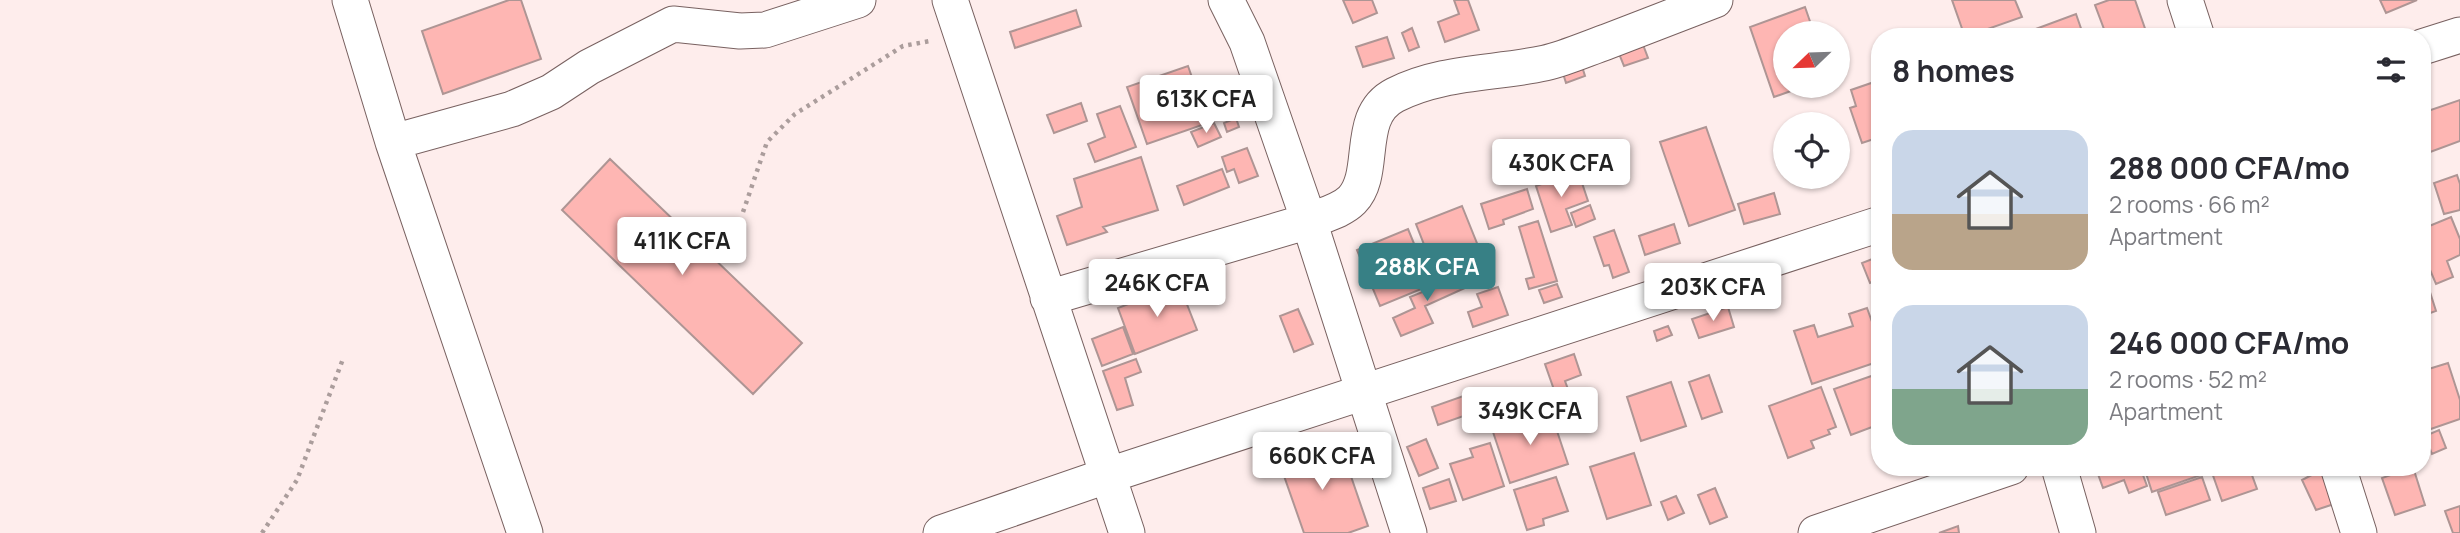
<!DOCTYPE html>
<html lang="en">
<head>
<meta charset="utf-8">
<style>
	:root { --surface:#fff; --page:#f7f7f7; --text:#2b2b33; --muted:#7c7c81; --accent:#378085 }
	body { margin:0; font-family:Manrope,sans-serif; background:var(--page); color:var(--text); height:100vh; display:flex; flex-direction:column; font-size:26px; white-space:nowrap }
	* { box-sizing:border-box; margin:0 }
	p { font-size:23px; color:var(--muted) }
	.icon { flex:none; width:38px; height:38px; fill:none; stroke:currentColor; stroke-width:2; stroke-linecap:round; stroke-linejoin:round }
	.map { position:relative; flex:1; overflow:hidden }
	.drawer { position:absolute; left:1871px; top:28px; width:560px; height:448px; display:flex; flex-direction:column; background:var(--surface); border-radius:28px; box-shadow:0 2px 5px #0004 }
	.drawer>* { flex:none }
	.needle { width:46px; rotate:247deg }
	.fabs { position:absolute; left:1773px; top:21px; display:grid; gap:14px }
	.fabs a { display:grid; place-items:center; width:77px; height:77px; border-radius:50%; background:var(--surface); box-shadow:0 2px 5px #0004; font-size:35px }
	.price { position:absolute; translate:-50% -60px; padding:0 16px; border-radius:7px; background:#fff; color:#222; font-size:23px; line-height:46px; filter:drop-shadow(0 2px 4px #0008) }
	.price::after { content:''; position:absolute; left:50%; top:42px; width:21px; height:16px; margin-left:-10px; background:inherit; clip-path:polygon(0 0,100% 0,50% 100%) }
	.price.selected { background:var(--accent); color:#fff }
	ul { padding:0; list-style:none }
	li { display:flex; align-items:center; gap:21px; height:175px; padding:0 21px }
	li span { display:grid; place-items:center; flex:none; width:196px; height:140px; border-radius:21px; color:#555 }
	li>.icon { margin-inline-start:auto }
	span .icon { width:84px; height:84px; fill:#fffc; stroke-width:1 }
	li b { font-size:30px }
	h2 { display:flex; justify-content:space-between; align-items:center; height:84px; padding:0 21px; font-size:30px }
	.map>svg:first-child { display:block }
	.building { fill:#feb6b3; stroke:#ae9594; stroke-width:2 }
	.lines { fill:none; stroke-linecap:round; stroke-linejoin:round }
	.minor-casing { stroke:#786160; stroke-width:37 }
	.path { stroke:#ab9d9c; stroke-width:4.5; stroke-dasharray:3.5 5; stroke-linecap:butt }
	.minor { stroke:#fff; stroke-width:35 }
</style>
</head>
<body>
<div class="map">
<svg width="2460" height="533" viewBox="0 0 2460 533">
	<rect width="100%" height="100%" fill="#feedec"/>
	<!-- building -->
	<path class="building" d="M509,0H521L541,59L443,94L422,31Z
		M1343,0H1372L1377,13L1353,23Z
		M1454,0H1468L1479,30L1445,42L1438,22L1459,14Z
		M1952,0H2015L2022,17L1965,37Z
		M2109,0H2135L2148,37H2107L2095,5Z
		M2380,0H2417L2386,13Z
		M1805,7L1814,33H1785V86H1805L1774,97L1750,27Z
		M1076,10L1081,26L1015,48L1010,32Z
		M2076,14L2084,37H2036L2033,30Z
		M1412,28L1419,47L1409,51L1402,33Z
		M2274,31L2276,37H2258Z
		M1387,37L1394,58L1363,67L1356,47Z
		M1642,42L1648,58L1624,66L1618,51Z
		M1580,60L1585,76L1566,83L1561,67Z
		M1188,66L1208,123L1147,144L1127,87Z
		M1880,80V137L1862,143L1850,108L1856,106L1851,90Z
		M2460,100V141L2422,155V113Z
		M1081,103L1087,121L1054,133L1047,115Z
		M1120,106L1136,147L1095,162L1088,144L1105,137L1097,114Z
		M1236,118L1239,127L1227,132L1224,123Z
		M1214,123L1221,137L1198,147L1191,132Z
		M1706,127L1735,210L1689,226L1660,142Z
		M1247,148L1258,176L1239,183L1234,169L1227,172L1222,157Z
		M1141,157L1158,210L1103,227L1107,232L1067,245L1057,216L1082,207L1074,179Z
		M610,159L802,343L753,394L562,210Z
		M1222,169L1229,187L1184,205L1177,186Z
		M1578,171L1588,201L1566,209L1572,225L1551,232L1536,186Z
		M2457,175L2460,184V210L2444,214L2434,183Z
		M1527,189L1533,209L1503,220L1504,224L1489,229L1481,204Z
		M1774,193L1780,214L1744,224L1738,204Z
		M1590,205L1595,219L1576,227L1571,213Z
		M1462,206L1491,278L1469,286L1459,260L1434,270L1416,224Z
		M2451,217L2460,239V255L2447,261L2453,277L2436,284L2422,251V229Z
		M1538,221L1557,281L1529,289L1526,279L1534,277L1519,227Z
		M1674,224L1680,243L1645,255L1639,236Z
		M1408,229L1431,285L1380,306L1357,250Z
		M1614,230L1629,272L1613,278L1609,265L1604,266L1594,237Z
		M1880,256V279L1870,283L1862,263Z
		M1440,268L1446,281L1460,275L1465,288L1425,306L1433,323L1401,336L1393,318L1415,308L1410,297L1435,287L1428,273Z
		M1179,284L1197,330L1135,354L1118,308Z
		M1557,284L1562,297L1544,303L1539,290Z
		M1498,287L1508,315L1473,327L1468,312L1482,307L1477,294Z
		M2429,289L2436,311L2422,316V292Z
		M1728,307L1734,327L1699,338L1692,319Z
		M1867,308L1880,344V361L1812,384L1794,331L1814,325L1818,337L1853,326L1849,314Z
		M1298,309L1313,344L1294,352L1280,316Z
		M1668,326L1672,335L1657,341L1654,331Z
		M1123,327L1133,354L1102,366L1092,339Z
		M1574,354L1581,375L1565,381L1572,400L1559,404L1545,364Z
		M1136,359L1141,372L1125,378L1133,405L1117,410L1103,371Z
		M2448,363L2460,400V419L2422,432V371Z
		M1880,373V424L1851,435L1834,389Z
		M1709,375L1722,412L1702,419L1689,382Z
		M1671,382L1686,426L1641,441L1627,397Z
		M1821,387L1836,427L1828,430L1830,434L1811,441L1814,448L1788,458L1769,406Z
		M1472,393L1478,411L1438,425L1432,407Z
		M1550,410L1568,464L1510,483L1492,429Z
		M2439,430L2446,448L2432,454L2425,436Z
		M1426,439L1438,468L1419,476L1407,447Z
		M1308,441L1316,463L1343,453L1368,526L1348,533H1304L1276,453Z
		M1490,443L1504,486L1463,500L1450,464L1473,457L1470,449Z
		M1634,453L1651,505L1607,519L1590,467Z
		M2115,467H2140L2147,486L2129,493L2124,480L2103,488L2098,474Z
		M2144,467H2201L2204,474L2152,492Z
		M2210,467H2249L2257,489L2222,501Z
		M2413,467L2425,505L2395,515L2382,478Z
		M2323,469L2334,504L2316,510L2302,480Z
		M1556,477L1568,511L1543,519L1544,525L1527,530L1514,490Z
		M2202,477L2210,500L2166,515L2158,492Z
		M1449,479L1456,501L1430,509L1423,488Z
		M1715,488L1727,517L1710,524L1698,495Z
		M1676,496L1684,513L1668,520L1661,502Z
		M2460,506V533H2453L2445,511Z
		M1958,526L1959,533H1939Z"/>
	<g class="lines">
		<defs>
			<path id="minor" d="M350,0L393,142L525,533
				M950,0L1127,533
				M1226,0L1247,42L1309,221L1409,533
				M2185,0L2197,37
				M2422,47L2460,35
				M393,142L512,109L551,92L589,67L673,24L740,31L765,30L858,0
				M1048,298L1309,221C1323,215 1341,211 1352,200C1378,173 1354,116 1395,95C1442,71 1495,74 1545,63C1566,58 1586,49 1606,42C1642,28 1679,14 1715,0
				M2059,467L2078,533
				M2338,467L2359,533
				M941,533L1106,476L1880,224
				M1816,533L2011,467"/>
		</defs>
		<!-- minor casing -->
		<use href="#minor" class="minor-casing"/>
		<!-- path -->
		<path class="path" d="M743,212L767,142L795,114L903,46L930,41
			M262,533L297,480L343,359"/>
		<!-- minor -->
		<use href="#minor" class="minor"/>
	</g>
</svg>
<div class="fabs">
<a><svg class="needle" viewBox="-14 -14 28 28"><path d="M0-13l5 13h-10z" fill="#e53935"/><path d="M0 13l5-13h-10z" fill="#7c7c81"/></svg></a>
<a><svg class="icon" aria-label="locate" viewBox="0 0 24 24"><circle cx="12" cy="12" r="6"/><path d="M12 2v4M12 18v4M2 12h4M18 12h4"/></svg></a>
</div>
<b class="price" style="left:1206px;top:135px">613K CFA</b>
<b class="price" style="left:1561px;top:199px">430K CFA</b>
<b class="price" style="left:682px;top:277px">411K CFA</b>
<b class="price selected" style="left:1427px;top:303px">288K CFA</b>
<b class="price" style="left:1157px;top:319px">246K CFA</b>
<b class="price" style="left:1713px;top:323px">203K CFA</b>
<b class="price" style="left:1530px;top:447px">349K CFA</b>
<b class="price" style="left:1322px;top:492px">660K CFA</b>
<section class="drawer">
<h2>8 homes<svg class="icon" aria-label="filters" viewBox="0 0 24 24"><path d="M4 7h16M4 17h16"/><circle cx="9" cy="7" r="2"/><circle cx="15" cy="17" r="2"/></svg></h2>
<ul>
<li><span style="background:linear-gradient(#c9d6e8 60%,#b9a48a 0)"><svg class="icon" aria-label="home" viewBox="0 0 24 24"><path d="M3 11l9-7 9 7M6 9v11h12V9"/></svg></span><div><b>288 000 CFA/mo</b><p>2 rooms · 66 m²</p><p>Apartment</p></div></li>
<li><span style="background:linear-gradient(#c9d6e8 60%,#7fa58c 0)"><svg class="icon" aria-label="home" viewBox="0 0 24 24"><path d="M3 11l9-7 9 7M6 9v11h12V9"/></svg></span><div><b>246 000 CFA/mo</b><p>2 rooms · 52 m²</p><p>Apartment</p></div></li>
</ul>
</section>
</div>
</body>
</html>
